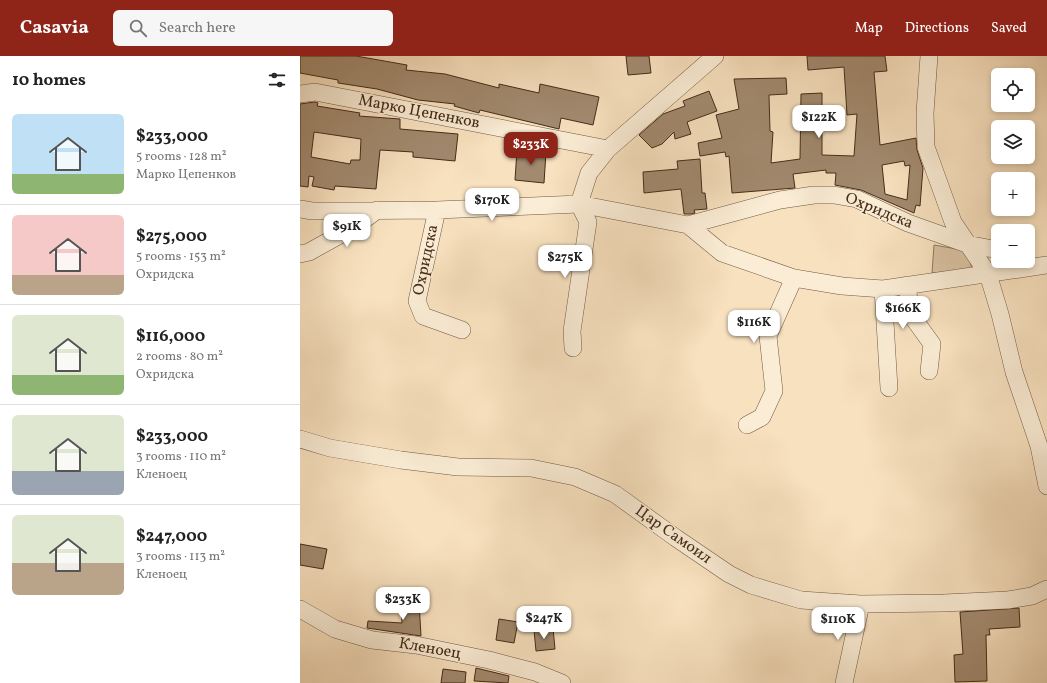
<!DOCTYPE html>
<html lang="en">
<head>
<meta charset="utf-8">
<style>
	:root { --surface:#fff; --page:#f6f6f6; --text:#222; --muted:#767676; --line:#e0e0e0; --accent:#8f2418 }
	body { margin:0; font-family:Vollkorn,serif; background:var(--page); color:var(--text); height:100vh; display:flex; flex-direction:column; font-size:15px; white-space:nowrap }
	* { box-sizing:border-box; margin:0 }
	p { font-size:13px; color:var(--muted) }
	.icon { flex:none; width:22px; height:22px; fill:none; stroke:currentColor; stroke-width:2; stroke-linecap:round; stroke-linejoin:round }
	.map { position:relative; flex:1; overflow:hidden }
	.details { display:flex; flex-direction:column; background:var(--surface); width:300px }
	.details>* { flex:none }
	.fabs { position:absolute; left:691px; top:12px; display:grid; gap:8px }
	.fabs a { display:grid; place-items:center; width:44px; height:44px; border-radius:6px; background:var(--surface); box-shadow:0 2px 6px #0003; font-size:20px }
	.price { position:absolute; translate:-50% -34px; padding:0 9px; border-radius:8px; background:#fff; color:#222; font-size:13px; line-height:26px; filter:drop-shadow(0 1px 2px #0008) }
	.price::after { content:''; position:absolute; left:50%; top:24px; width:12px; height:9px; margin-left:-6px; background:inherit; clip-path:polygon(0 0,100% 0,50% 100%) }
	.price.selected { background:var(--accent); color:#fff }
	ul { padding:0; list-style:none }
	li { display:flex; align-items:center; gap:12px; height:100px; padding:0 12px }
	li+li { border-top:1px solid var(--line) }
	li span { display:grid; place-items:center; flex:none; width:112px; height:80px; border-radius:6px; color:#555 }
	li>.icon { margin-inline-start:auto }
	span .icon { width:48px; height:48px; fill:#fffc; stroke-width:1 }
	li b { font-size:17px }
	h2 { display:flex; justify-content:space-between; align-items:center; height:48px; padding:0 12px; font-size:17px }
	header { display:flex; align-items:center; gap:24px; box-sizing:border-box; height:56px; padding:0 20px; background:var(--accent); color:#fff }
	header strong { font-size:19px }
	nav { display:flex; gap:22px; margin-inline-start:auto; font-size:14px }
	.search { width:280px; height:36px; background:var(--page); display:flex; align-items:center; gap:10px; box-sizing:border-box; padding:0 14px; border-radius:6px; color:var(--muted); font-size:15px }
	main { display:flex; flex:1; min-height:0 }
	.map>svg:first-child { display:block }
	.green { fill:#dac2a3; stroke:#90775e }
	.building { fill:#a28a6f; stroke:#452c18; fill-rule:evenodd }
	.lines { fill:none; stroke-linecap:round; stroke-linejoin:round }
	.minor-casing { stroke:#725942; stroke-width:18 }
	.minor { stroke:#faecd5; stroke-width:17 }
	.labels { text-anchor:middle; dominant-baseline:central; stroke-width:3; stroke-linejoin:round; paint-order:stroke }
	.street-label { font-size:16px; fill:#452c18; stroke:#faecd5 }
</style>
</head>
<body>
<header>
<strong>Casavia</strong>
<div class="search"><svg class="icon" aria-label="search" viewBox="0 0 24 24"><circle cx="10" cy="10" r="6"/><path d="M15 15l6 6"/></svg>Search here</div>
<nav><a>Map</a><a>Directions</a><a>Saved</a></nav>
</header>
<main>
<section class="details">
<h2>10 homes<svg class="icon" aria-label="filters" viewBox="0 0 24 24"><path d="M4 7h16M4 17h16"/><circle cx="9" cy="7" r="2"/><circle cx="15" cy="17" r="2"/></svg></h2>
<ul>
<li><span style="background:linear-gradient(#bfe0f5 75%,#8fb573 0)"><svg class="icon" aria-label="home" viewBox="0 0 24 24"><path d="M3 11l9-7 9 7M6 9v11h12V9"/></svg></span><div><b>$233,000</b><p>5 rooms · 128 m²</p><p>Марко Цепенков</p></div></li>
<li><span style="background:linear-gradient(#f6c9c9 75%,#b9a48a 0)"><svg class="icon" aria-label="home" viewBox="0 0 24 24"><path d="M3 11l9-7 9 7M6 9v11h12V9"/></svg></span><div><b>$275,000</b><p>5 rooms · 153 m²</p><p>Охридска</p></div></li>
<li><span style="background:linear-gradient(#dfe7d0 75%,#8fb573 0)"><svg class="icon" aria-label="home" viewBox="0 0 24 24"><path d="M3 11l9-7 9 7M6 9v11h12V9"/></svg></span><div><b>$116,000</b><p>2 rooms · 80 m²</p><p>Охридска</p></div></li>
<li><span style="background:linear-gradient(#dfe7d0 70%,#9aa5b1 0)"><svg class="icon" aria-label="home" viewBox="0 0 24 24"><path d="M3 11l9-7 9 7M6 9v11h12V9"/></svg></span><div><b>$233,000</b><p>3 rooms · 110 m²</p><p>Кленоец</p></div></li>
<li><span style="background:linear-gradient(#dfe7d0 60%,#b9a48a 0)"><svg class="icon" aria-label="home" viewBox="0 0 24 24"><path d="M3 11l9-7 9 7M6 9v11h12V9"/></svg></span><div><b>$247,000</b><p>3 rooms · 113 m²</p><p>Кленоец</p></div></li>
</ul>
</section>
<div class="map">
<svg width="747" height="627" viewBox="0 0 747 627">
	<rect width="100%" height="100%" fill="#f8e1bf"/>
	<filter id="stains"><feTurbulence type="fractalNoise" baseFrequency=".005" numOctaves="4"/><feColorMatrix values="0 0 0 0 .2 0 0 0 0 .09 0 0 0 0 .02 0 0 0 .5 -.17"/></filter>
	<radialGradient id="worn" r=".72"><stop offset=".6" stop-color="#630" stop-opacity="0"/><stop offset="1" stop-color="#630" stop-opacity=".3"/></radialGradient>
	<!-- green -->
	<path class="green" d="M634,189L668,195L672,214L632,217Z"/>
	<!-- building -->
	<path class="building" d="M0,0H56L107,9L106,14L145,18L199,32V28L239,37L240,28L299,41L293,69L261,62L259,73L180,54L179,57L154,50L155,48L118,44L77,33L38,27V24L0,17Z
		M326,0H349L351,17L328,19Z
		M507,0H585L587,15L574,16L580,89L616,82L617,94L623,112L620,150L616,149L614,157L561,134L535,129L536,117H526V114L493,118L495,132L432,137L429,100L426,101L425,96L400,100L398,87L422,82L416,59L439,53L434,23L486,22L487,38L469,39L470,75L473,76L471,107L500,103L501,38L522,37V99L554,100L557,58L547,59L544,11L508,14ZM604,105L605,110L610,109L607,144L585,138L582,109Z
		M409,35L417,55L387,66L391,78L375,83L374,76L362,88L352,92L339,79L363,58L385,50L383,45Z
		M15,46L18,47L17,50L60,57L59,60L100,63V73L158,78L155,105L113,101V96L80,94L76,133L35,130L34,134L12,130L14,121L9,120L8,131L0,130V48ZM14,76L61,83L60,104H51L50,108L11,101Z
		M217,94L246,96L244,127L215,124Z
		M400,103L402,137H405L407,153L394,154L395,157L391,158H384L381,133L344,137L343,116L378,113L377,105Z
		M0,488L27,493L23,513L0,509Z
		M119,546L121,580L67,572L68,565L102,567L101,547Z
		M719,552L720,571L689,573L690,579H686L687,625L655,626L654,599L663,598L660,556Z
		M199,563L218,566L214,587L196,584Z
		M253,572L255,593L236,595L234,574Z
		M176,612L209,620L208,627L174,625Z
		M143,613L166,616L165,627H141Z"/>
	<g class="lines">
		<defs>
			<path id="minor" d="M629,0L625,57L626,91L653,166L688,218L700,258L714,316L739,390L747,430
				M0,38L15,36L308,93
				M0,153L12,155L137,154L279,148L388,169L480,144L514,139H534L557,143L608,167L667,188L698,194
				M137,154L117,245L123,260L162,274
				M388,169L422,197L494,222L542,230L583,233L747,209
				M0,198L9,196L56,170L77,154
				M607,229L611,259L632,288L629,315
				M583,233L589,332
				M273,292L272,275L288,166L279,148L289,117L308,93L415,0
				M447,369L462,361L474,335L468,280L494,222
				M0,383L30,392L101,404L158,411L231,412L275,421L315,438L376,482L429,518L451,529L501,544L561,548L644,547L708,544L732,540L747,533
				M0,553L35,573L72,584L116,589L189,604L235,616L262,627
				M544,627L561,548"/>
		</defs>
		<!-- minor casing -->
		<use href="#minor" class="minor-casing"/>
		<!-- minor -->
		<use href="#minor" class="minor"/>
	</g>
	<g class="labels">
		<!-- street labels -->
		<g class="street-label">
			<text transform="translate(119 56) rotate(11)">Марко Цепенков</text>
			<text transform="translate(579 155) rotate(22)">Охридска</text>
			<text transform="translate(126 204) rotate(-78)">Охридска</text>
			<text transform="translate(373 479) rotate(35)">Цар Самоил</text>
			<text transform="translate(130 593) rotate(10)">Кленоец</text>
		</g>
	</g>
	<rect width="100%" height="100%" filter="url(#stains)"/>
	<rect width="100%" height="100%" fill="url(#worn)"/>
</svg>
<div class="fabs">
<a><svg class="icon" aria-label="locate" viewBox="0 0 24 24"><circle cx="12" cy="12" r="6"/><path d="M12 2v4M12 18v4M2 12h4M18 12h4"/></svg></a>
<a><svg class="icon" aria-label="layers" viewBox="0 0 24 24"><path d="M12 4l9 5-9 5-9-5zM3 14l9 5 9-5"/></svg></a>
<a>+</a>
<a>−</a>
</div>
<b class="price" style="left:519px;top:83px">$122K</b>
<b class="price selected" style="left:231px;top:110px">$233K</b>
<b class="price" style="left:192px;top:166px">$170K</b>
<b class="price" style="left:47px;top:192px">$91K</b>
<b class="price" style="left:265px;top:223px">$275K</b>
<b class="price" style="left:603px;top:274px">$166K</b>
<b class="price" style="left:454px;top:288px">$116K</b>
<b class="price" style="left:103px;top:565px">$233K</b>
<b class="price" style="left:244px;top:584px">$247K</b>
<b class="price" style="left:538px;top:585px">$110K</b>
</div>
</main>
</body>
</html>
